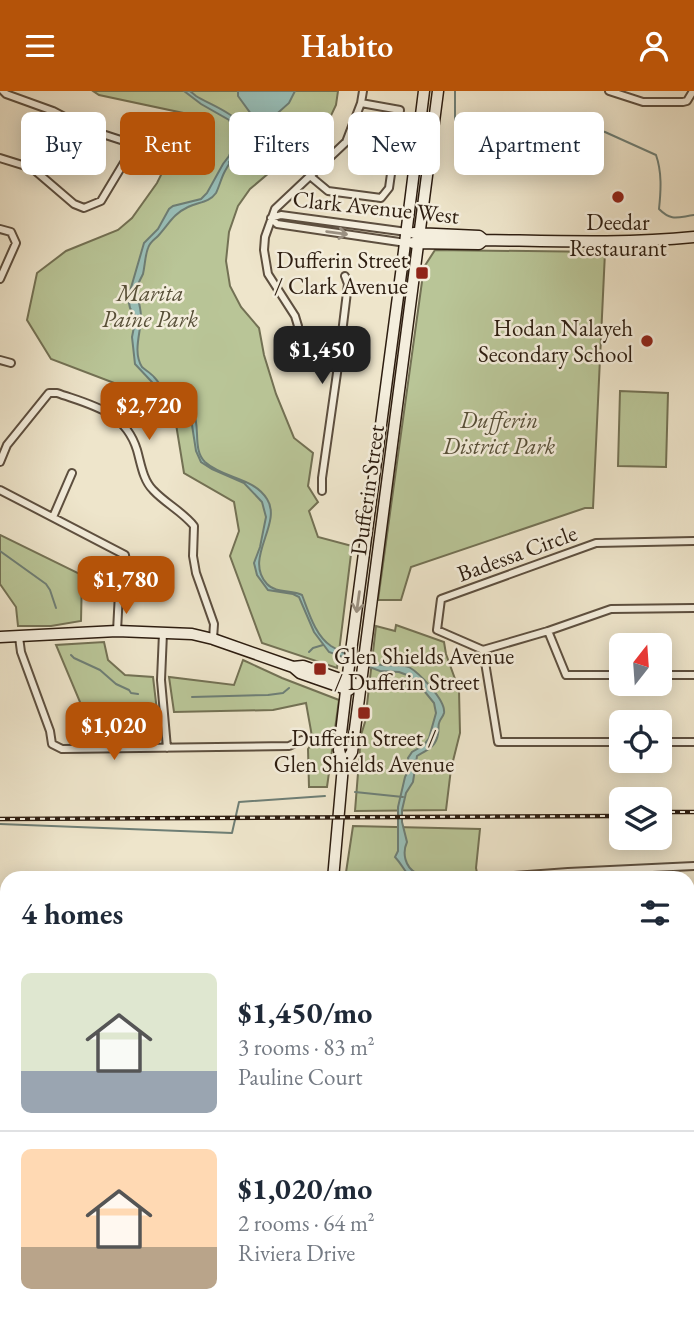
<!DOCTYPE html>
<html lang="en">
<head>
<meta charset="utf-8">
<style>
	:root { --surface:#fff; --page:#f6f6f7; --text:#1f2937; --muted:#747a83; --line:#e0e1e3; --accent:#b45309 }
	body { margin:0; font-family:"EB Garamond",serif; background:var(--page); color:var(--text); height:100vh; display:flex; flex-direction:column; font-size:26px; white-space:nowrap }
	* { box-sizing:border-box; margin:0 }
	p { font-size:23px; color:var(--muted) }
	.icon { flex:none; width:38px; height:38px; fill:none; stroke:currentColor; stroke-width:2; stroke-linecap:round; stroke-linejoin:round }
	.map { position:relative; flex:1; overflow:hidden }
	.drawer { position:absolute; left:0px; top:780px; width:695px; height:450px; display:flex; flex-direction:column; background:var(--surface); border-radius:21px 21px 0 0; box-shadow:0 4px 18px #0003 }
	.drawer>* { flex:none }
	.banner { position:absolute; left:21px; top:21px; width:653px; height:63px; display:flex; gap:14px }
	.needle { width:46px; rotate:17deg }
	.buttons { position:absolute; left:609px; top:542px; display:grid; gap:14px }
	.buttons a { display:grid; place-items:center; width:63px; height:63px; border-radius:10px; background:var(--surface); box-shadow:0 4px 18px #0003; font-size:35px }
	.price { position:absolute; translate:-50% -60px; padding:0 16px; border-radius:14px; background:var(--accent); color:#fff; font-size:23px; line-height:46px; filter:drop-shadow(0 2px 4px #0008) }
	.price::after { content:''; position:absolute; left:50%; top:42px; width:21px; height:16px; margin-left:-10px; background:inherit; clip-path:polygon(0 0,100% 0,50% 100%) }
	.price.on { background:#222; color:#fff }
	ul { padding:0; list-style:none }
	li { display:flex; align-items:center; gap:21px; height:175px; padding:0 21px }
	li+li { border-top:2px solid var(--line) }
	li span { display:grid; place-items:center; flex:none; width:196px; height:140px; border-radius:10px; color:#555 }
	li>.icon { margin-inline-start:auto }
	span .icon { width:84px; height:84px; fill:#fffc; stroke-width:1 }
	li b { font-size:30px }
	h2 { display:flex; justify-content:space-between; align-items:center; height:84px; padding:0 21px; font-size:30px }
	.tag { padding:0 24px; border-radius:10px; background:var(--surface); box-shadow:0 4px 18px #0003; font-size:24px; line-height:63px }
	.tag.on { background:var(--accent); color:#fff }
	header { display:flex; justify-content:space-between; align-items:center; height:91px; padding:0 21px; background:var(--accent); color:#fff; font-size:32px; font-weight:600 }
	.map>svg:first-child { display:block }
	.green { fill:#b9c597; stroke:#737154; stroke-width:2 }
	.water { fill:#99bfb8; stroke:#6e7e75; stroke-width:2 }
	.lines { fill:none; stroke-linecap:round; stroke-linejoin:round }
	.stream { stroke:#6e7e75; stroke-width:2 }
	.street-casing { stroke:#5d4f3f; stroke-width:10 }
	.secondary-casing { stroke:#2d1d10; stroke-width:13 }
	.street { stroke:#f4eedd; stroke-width:6 }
	.secondary { stroke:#f4eedd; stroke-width:10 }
	.rail-casing { stroke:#2d1d10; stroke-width:4.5 }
	.rail { stroke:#f4eedd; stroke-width:2; stroke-dasharray:5; stroke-linecap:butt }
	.oneway { stroke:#9a9081 }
	.poi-dot { fill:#8f2418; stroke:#f4eedd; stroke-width:2.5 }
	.labels { text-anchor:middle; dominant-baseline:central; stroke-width:5; stroke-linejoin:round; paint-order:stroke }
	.street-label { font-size:23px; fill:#2d1d10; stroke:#f4eedd }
	.poi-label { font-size:23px; fill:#2d1d10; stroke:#f4eedd }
	.park-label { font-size:23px; font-style:italic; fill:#574f38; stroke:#f4eedd }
</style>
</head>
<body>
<header><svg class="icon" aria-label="menu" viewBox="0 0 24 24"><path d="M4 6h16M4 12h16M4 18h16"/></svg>Habito<svg class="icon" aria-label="person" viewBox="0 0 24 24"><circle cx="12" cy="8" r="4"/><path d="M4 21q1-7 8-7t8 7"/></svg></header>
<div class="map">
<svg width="694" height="1230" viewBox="0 0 694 1230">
	<rect width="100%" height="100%" fill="#eee5cb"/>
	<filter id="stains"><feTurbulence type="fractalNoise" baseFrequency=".00286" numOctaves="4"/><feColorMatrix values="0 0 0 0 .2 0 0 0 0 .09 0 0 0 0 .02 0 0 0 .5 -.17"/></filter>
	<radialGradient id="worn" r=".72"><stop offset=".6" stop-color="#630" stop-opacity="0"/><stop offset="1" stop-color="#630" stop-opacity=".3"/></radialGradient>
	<!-- green -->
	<path class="green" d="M93,0H338L336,14L327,33L250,98L238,115L229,141L226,170L230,195L241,216L259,237L264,264L276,303L294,347L313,362L308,395L318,411L309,420L318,446L352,455L337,577L262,552L230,465L239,440L234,411L184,382L175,327L143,303L51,268L27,229L37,182L66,160L118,139L132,127L157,92L171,64L202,26L99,4Z
		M435,159L605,161L593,417H585L411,476L401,509H378L424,176Z
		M620,300L668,302L666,376L618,375Z
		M0,444L82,484L81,530L51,535H18L16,516L0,493Z
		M396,534L444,551L446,563L459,599L460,642L451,678L446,719L355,720L361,644L365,631L376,535L395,540Z
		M104,551L108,569L125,584L153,586L157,620L85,623L56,554Z
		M243,569L282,587L339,609L327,696H309L308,658L313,651L306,612L273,619L174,621L169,586L234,594Z
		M353,735L480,738L476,777L478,787L345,788Z
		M344,1223H409L433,1230L454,1223H562L560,1230H342Z"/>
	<!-- water -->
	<path class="water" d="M184,0H190L196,5C205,11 231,21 236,29C250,48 232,66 224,82C221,88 219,96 216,102C209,112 198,111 188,116C173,123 169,133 158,145C154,149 150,151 148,157C145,165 145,174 143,183C141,187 138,192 137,197C137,208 142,219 141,229C140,243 133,262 142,276C145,279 151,282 154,286C159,291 162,298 168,302C176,308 188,310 193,320C201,336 192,358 205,371C224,388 253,386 267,408C283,432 243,468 267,493C275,502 292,499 302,504C309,522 315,544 331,555C345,564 365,572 382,574C390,575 401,573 409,576C419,582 446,609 444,622C443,626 440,628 439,632C438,635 439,639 438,643C436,656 427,659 417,665L413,691L406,702L402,719V731L407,751C402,762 405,776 416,782C427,787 418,779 426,787C403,787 408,780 395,766L398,760V716L405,686L410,676L408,667L412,661L424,654L429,647L436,622L434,612L417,591L407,584L399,581L380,580L329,561L314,541L299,506L293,503L268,499L257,484L254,472L260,456L266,426L262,411L244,392L212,378L201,371L196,360L190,321L183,314L164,304L135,273L132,246L136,226L130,217L128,207L144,152L158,138L169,118L173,115L201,108L207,102L223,73L229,65L234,54L235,41L229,29L201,13Z
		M238,0H295L289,12L271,28L267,43L265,45H258L255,41L251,23L238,5Z"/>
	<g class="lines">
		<!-- stream -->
		<path class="stream" d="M455,0V29L462,35L591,37L605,41L656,64C662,81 661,99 659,118C672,131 678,126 694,124
			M229,71H235L249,57L258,45
			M0,460L46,493L50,499L56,517
			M309,561L313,557L323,554
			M71,564L74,567L100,579L116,593L129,599L131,602L138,603
			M192,606L268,604L283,602L289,597
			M355,701L403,706
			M0,733L232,742L239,711L325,705"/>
		<defs>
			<path id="street" d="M609,0L643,11H683L687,10L693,0
				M0,67L32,77L74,113L84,117L101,110L128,65L127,51L87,38L53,20L6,3L3,0
				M310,85L328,100L381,107L389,97L400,19L361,12
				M271,127L277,133L406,152
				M271,127L281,124L407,141
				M0,138L11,141L16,152L0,188
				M0,269L11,272
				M338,275L308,272L302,270L298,235L295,225L268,183L264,159L265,146L275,118L346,51L361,12L363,0
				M0,371L7,354L49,302H57C91,314 125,320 137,359C141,373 143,389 153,399C166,413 182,420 194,435L193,465L196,482L214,533L213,548
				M0,399L125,464L126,471L119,502L117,540
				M322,400V387L338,275L348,193L345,185
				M53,426L72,382
				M694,450L596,452L441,508L437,539L483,559L548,540L611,518L694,517
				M548,540L566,584H621
				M163,542L161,589L167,657
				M19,546L21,561L50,640L52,653L62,658L289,655L302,649
				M483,559L498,651H621
				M660,584H694
				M660,651H694
				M514,785L568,781
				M568,788V781L694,775
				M688,843L694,842
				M0,914H7
				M688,1017L694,1016
				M0,1192L7,1201
				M25,1223L30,1230"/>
			<path id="secondary" d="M414,142L479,145L484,149C554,150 624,153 694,146
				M413,152L479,153L484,149
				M0,546L117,540L192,543L213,548L293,576L300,582L349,599
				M293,576L303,575L360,595
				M343,675L352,661L438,0
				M333,788L343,675L339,659L348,583L404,160L424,0
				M0,1074L7,1070
				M688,1075H694
				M243,1230L247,1223"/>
		</defs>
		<!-- street casing -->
		<use href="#street" class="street-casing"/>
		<!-- secondary casing -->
		<use href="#secondary" class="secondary-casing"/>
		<!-- street -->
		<use href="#street" class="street"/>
		<!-- secondary -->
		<use href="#secondary" class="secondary"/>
		<defs>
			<path id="rail" d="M660,721H694
				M0,728L621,725"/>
		</defs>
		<!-- rail casing -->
		<use href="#rail" class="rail-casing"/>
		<!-- rail -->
		<use href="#rail" class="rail"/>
	</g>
	<!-- one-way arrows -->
	<defs><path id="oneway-shaft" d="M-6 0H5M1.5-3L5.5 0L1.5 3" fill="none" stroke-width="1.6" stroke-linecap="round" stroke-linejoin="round" transform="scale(1.75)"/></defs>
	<g class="oneway">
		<use href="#oneway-shaft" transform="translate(337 142) rotate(8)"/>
		<use href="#oneway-shaft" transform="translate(358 511) rotate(98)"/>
	</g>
	<!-- markers -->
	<g class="poi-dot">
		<circle cx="618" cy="106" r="7"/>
		<rect x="415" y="175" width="14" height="14" rx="3.5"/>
		<circle cx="647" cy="250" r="7"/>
		<rect x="313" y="571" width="14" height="14" rx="3.5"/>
		<rect x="357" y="615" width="14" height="14" rx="3.5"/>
	</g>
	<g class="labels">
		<!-- street labels -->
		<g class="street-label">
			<text transform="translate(376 116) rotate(6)">Clark Avenue West</text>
			<text transform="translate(367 399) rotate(-82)">Dufferin Street</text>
			<text transform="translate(517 462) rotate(-20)">Badessa Circle</text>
		</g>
		<!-- poi labels -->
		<g class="poi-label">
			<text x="618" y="131">Deedar<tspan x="618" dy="26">Restaurant</tspan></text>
			<text x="408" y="169" text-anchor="end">Dufferin Street<tspan x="408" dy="26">/ Clark Avenue</tspan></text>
			<text x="633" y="237" text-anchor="end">Hodan Nalayeh<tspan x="633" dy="26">Secondary School</tspan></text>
			<text x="334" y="565" text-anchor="start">Glen Shields Avenue<tspan x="334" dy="26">/ Dufferin Street</tspan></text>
			<text x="364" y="647">Dufferin Street /<tspan x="364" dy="26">Glen Shields Avenue</tspan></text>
		</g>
		<!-- park labels -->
		<g class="park-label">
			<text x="150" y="202">Marita<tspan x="150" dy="26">Paine Park</tspan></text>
			<text x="499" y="329">Dufferin<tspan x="499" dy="26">District Park</tspan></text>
		</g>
	</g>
	<rect width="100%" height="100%" filter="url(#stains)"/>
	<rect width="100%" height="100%" fill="url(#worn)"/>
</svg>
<div class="buttons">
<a><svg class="needle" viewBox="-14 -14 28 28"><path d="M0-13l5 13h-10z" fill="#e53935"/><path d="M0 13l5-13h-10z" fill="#747a83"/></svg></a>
<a><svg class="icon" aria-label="locate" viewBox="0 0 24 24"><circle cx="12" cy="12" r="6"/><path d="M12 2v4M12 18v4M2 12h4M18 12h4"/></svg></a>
<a><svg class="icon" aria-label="layers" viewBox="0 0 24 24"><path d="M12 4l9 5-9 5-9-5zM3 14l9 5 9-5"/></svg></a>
</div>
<b class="price on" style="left:322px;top:295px">$1,450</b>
<b class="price" style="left:149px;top:351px">$2,720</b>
<b class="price" style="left:126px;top:525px">$1,780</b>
<b class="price" style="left:114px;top:671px">$1,020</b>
<div class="banner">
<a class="tag">Buy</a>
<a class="tag on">Rent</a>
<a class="tag">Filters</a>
<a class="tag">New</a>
<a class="tag">Apartment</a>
</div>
<section class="drawer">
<h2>4 homes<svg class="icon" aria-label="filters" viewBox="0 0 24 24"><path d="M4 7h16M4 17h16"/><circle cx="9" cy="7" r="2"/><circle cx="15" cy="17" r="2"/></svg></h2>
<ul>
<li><span style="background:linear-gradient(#dfe7d0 70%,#9aa5b1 0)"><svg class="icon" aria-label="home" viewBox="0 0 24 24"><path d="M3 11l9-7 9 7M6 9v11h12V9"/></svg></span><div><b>$1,450/mo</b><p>3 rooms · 83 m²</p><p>Pauline Court</p></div></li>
<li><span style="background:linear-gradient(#ffd9b3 70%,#b9a48a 0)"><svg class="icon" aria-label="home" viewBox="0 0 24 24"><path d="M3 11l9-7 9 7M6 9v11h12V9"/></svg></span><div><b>$1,020/mo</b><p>2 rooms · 64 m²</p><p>Riviera Drive</p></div></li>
</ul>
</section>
</div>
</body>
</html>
